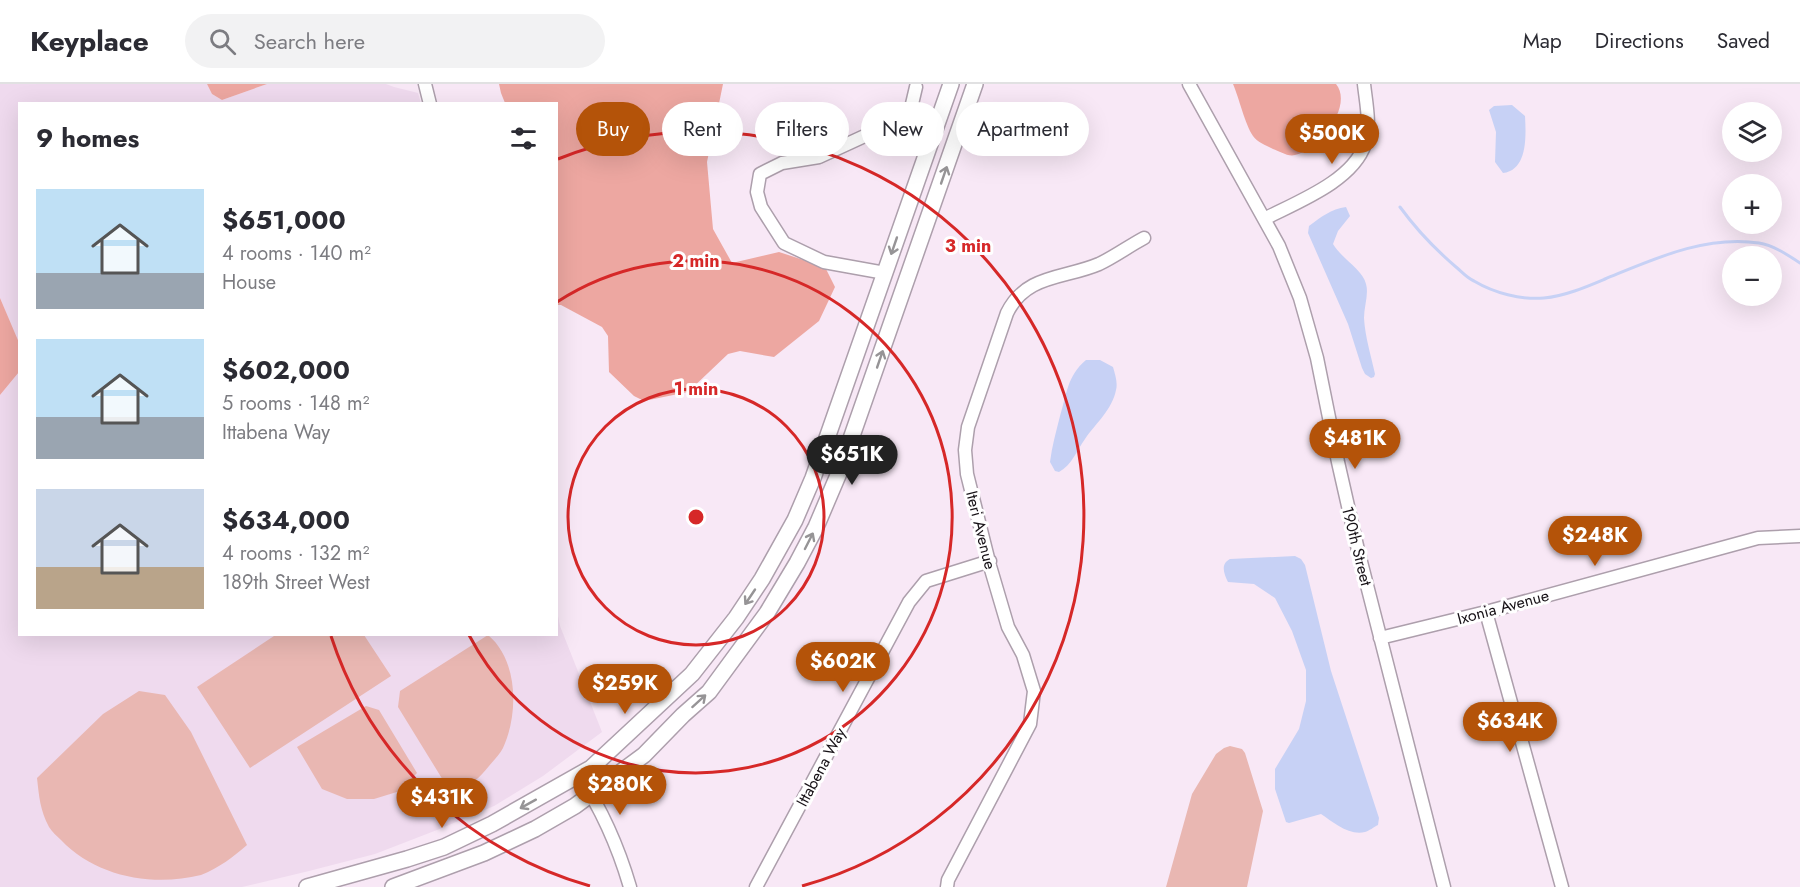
<!DOCTYPE html>
<html lang="en">
<head>
<meta charset="utf-8">
<style>
	:root { --surface:#fff; --page:#f2f2f3; --text:#2b2b33; --muted:#7c7c81; --line:#e1e1e2; --accent:#b45309 }
	body { margin:0; font-family:Jost,sans-serif; background:var(--page); color:var(--text); height:100vh; display:flex; flex-direction:column; font-size:22px; white-space:nowrap }
	* { box-sizing:border-box; margin:0 }
	p { font-size:20px; color:var(--muted) }
	.icon { flex:none; width:33px; height:33px; fill:none; stroke:currentColor; stroke-width:2; stroke-linecap:round; stroke-linejoin:round }
	.map { position:relative; flex:1; overflow:hidden }
	.side { position:absolute; left:18px; top:18px; width:540px; height:534px; display:flex; flex-direction:column; background:var(--surface); border-radius:0px; box-shadow:0 6px 24px #0002 }
	.side>* { flex:none }
	.top-card { position:absolute; left:576px; top:18px; width:570px; height:54px; display:flex; gap:12px }
	.controls { position:absolute; left:1722px; top:18px; display:grid; gap:12px }
	.controls a { display:grid; place-items:center; width:60px; height:60px; border-radius:50%; background:var(--surface); box-shadow:0 6px 24px #0002; font-size:30px }
	.price { position:absolute; translate:-50% -51px; padding:0 14px; border-radius:21px; background:var(--accent); color:#fff; font-size:20px; line-height:39px; filter:drop-shadow(0 2px 3px #0008) }
	.price::after { content:''; position:absolute; left:50%; top:36px; width:18px; height:14px; margin-left:-9px; background:inherit; clip-path:polygon(0 0,100% 0,50% 100%) }
	.price.active { background:#222; color:#fff }
	ul { padding:0; list-style:none }
	li { display:flex; align-items:center; gap:18px; height:150px; padding:0 18px }
	li span { display:grid; place-items:center; flex:none; width:168px; height:120px; border-radius:0px; color:#555 }
	li>.icon { margin-inline-start:auto }
	span .icon { width:72px; height:72px; fill:#fffc; stroke-width:1 }
	li b { font-size:26px }
	h2 { display:flex; justify-content:space-between; align-items:center; height:72px; padding:0 18px; font-size:26px }
	.pill { padding:0 21px; border-radius:27px; background:var(--surface); box-shadow:0 6px 24px #0002; font-size:21px; line-height:54px }
	.pill.active { background:var(--accent); color:#fff }
	header { display:flex; align-items:center; gap:36px; box-sizing:border-box; height:84px; padding:0 30px; background:var(--surface); border-bottom:2px solid var(--line) }
	header strong { font-size:28px }
	nav { display:flex; gap:33px; margin-inline-start:auto; font-size:21px }
	.search { width:420px; height:54px; background:var(--page); display:flex; align-items:center; gap:15px; box-sizing:border-box; padding:0 21px; border-radius:33px; color:var(--muted); font-size:22px }
	.map>svg:first-child { display:block }
	.built { fill:#efdaee }
	.green { fill:#e9b7b2 }
	.forest { fill:#eda7a1 }
	.water { fill:#c7d1f5 }
	.lines { fill:none; stroke-linecap:round; stroke-linejoin:round }
	.stream { stroke:#c7d1f5; stroke-width:3 }
	.minor-casing { stroke:#ad9fac; stroke-width:15 }
	.major-casing { stroke:#ad9fac; stroke-width:18 }
	.minor { stroke:#fff; stroke-width:12 }
	.major { stroke:#fff; stroke-width:15 }
	.oneway { stroke:#969496 }
	.ring { fill:none; stroke:#d62828; stroke-width:3 }
	.labels { text-anchor:middle; dominant-baseline:central; stroke-width:6; stroke-linejoin:round; paint-order:stroke }
	.street-label { font-size:16px; fill:#161116; stroke:#fff }
	.centre { fill:#d62828; stroke:#fff; stroke-width:3 }
	.ring-label { font-size:18px; text-anchor:middle; font-weight:bold; fill:#d62828; stroke:#fff; stroke-width:6; stroke-linejoin:round; paint-order:stroke }
</style>
</head>
<body>
<header>
<strong>Keyplace</strong>
<div class="search"><svg class="icon" aria-label="search" viewBox="0 0 24 24"><circle cx="10" cy="10" r="6"/><path d="M15 15l6 6"/></svg>Search here</div>
<nav><a>Map</a><a>Directions</a><a>Saved</a></nav>
</header>
<div class="map">
<svg width="1800" height="803" viewBox="0 0 1800 803">
	<rect width="100%" height="100%" fill="#f8e8f6"/>
	<!-- built -->
	<path class="built" d="M0,0H207L212,10L222,16L267,0H386L394,3L418,9L421,19L20,20L19,261L0,214Z
		M19,288L20,550H556L557,527L560,542L602,648L543,692L494,722L437,746L375,770L309,787L242,803H0V311Z"/>
	<!-- green -->
	<path class="green" d="M277,550L364,551L391,592L250,684L197,603Z
		M488,551C518,576 519,629 503,664C500,670 494,676 489,682C476,698 468,706 446,701L398,623L400,607Z
		M139,607L165,611L191,648L247,761C233,773 219,784 201,791C153,803 96,793 61,756C57,752 52,748 49,743C40,726 39,712 37,694L103,630Z
		M366,622L379,626L417,689L400,707L374,715H347L322,705L297,663Z
		M1230,662L1242,665L1245,669L1263,727L1247,803H1166L1192,710L1216,670L1224,664Z"/>
	<!-- forest -->
	<path class="forest" d="M207,0H267L222,16L212,10Z
		M499,0H723L707,78L713,145L732,179L779,168L825,183L835,203L819,237L774,273L740,267L728,270L688,308L644,317L634,312L609,288L608,252L602,243L561,221H557L556,20L505,19L501,9Z
		M1233,0H1336C1354,22 1318,67 1295,71C1288,73 1279,67 1273,65C1267,62 1257,58 1253,52C1245,40 1239,14 1233,0Z
		M0,214L20,261L19,288L0,311Z"/>
	<!-- water -->
	<path class="water" d="M1512,21L1525,32C1526,51 1528,86 1503,89L1495,78L1496,48L1489,26L1494,22Z
		M1346,123L1350,132L1338,147L1333,160C1341,174 1363,186 1366,200C1369,210 1364,223 1364,234C1365,253 1371,271 1375,290L1374,293L1371,294L1365,290L1362,284L1348,240L1308,149L1309,142C1321,133 1331,125 1346,123Z
		M1086,276H1100L1113,283C1115,290 1118,299 1116,306C1112,326 1096,339 1085,355C1077,366 1072,381 1059,388L1055,387L1050,378C1052,362 1056,348 1060,332C1067,310 1067,292 1086,276Z
		M1295,472L1301,475L1305,481L1331,587L1379,734L1378,741C1374,743 1369,747 1365,748C1349,752 1333,738 1321,730L1289,739L1286,738L1275,705V685L1299,645L1306,617V586L1292,547L1275,514L1254,500L1228,498C1224,490 1220,480 1230,475Z"/>
	<g class="lines">
		<!-- stream -->
		<path class="stream" d="M1400,123C1416,145 1435,165 1456,183C1462,188 1467,194 1474,197C1494,209 1521,216 1544,214C1565,212 1586,203 1605,195C1654,175 1705,151 1759,159C1773,161 1788,171 1800,179"/>
		<defs>
			<path id="minor" d="M425,0L430,20
				M1189,0L1279,162L1300,214L1317,274L1338,378L1358,466L1444,803
				M1264,135C1297,118 1353,97 1365,60C1371,40 1366,19 1364,0
				M885,189L824,178L784,159L761,123L757,108L760,90L782,79L819,73L869,50L908,37L916,3
				M1486,528L1562,803
				M1380,554L1486,528L1758,454L1800,452
				M579,691C602,726 618,762 630,803
				M756,803L909,518L926,497L990,477
				M947,803L948,796L1030,640L1034,607L1023,571L1008,543L990,482L967,390L965,366L968,343L1007,229C1026,190 1064,195 1099,180C1114,173 1129,162 1144,154"/>
			<path id="major" d="M307,803L407,775L444,763L492,740L591,684L692,590L736,534L762,495L795,436L813,394L951,0
				M393,803L484,769L535,745L575,722L644,671L683,631L709,608L767,529L797,479L816,443L839,389L975,0"/>
		</defs>
		<!-- minor casing -->
		<use href="#minor" class="minor-casing"/>
		<!-- major casing -->
		<use href="#major" class="major-casing"/>
		<!-- minor -->
		<use href="#minor" class="minor"/>
		<!-- major -->
		<use href="#major" class="major"/>
	</g>
	<!-- one-way arrows -->
	<defs><path id="oneway-shaft" d="M-6 0H5M1.5-3L5.5 0L1.5 3" fill="none" stroke-width="1.6" stroke-linecap="round" stroke-linejoin="round" transform="scale(1.5)"/></defs>
	<g class="oneway">
		<use href="#oneway-shaft" transform="translate(944 91) rotate(-71)"/>
		<use href="#oneway-shaft" transform="translate(894 162) rotate(109)"/>
		<use href="#oneway-shaft" transform="translate(880 275) rotate(-71)"/>
		<use href="#oneway-shaft" transform="translate(809 457) rotate(-63)"/>
		<use href="#oneway-shaft" transform="translate(750 513) rotate(124)"/>
		<use href="#oneway-shaft" transform="translate(699 617) rotate(-42)"/>
		<use href="#oneway-shaft" transform="translate(528 720) rotate(151)"/>
	</g>
	<!-- distance rings -->
	<g class="ring">
		<circle cx="696" cy="433" r="128"/>
		<path d="M557 218A256 256 0 1 1 469 551"/>
		<path d="M590 802A384 384 0 0 1 331 552M558 75A384 384 0 1 1 802 802"/>
	</g>
	<g class="labels">
		<!-- street labels -->
		<g class="street-label">
			<text transform="translate(981 446) rotate(76)">Iteri Avenue</text>
			<text transform="translate(1357 462) rotate(76)">190th Street</text>
			<text transform="translate(1503 523) rotate(-15)">Ixonia Avenue</text>
			<text transform="translate(821 683) rotate(-62)">Ittabena Way</text>
		</g>
	</g>
	<circle cx="696" cy="433" r="9" class="centre"/>
	<g class="ring-label">
		<text x="968" y="168">3 min</text>
		<text x="696" y="183">2 min</text>
		<text x="696" y="311">1 min</text>
	</g>
</svg>
<div class="controls">
<a><svg class="icon" aria-label="layers" viewBox="0 0 24 24"><path d="M12 4l9 5-9 5-9-5zM3 14l9 5 9-5"/></svg></a>
<a>+</a>
<a>−</a>
</div>
<b class="price" style="left:1332px;top:81px">$500K</b>
<b class="price" style="left:1355px;top:386px">$481K</b>
<b class="price active" style="left:852px;top:402px">$651K</b>
<b class="price" style="left:1595px;top:483px">$248K</b>
<b class="price" style="left:843px;top:609px">$602K</b>
<b class="price" style="left:625px;top:631px">$259K</b>
<b class="price" style="left:1510px;top:669px">$634K</b>
<b class="price" style="left:620px;top:732px">$280K</b>
<b class="price" style="left:442px;top:745px">$431K</b>
<div class="top-card">
<a class="pill active">Buy</a>
<a class="pill">Rent</a>
<a class="pill">Filters</a>
<a class="pill">New</a>
<a class="pill">Apartment</a>
</div>
<section class="side">
<h2>9 homes<svg class="icon" aria-label="filters" viewBox="0 0 24 24"><path d="M4 7h16M4 17h16"/><circle cx="9" cy="7" r="2"/><circle cx="15" cy="17" r="2"/></svg></h2>
<ul>
<li><span style="background:linear-gradient(#bfe0f5 70%,#9aa5b1 0)"><svg class="icon" aria-label="home" viewBox="0 0 24 24"><path d="M3 11l9-7 9 7M6 9v11h12V9"/></svg></span><div><b>$651,000</b><p>4 rooms · 140 m²</p><p>House</p></div></li>
<li><span style="background:linear-gradient(#bfe0f5 65%,#9aa5b1 0)"><svg class="icon" aria-label="home" viewBox="0 0 24 24"><path d="M3 11l9-7 9 7M6 9v11h12V9"/></svg></span><div><b>$602,000</b><p>5 rooms · 148 m²</p><p>Ittabena Way</p></div></li>
<li><span style="background:linear-gradient(#c9d6e8 65%,#b9a48a 0)"><svg class="icon" aria-label="home" viewBox="0 0 24 24"><path d="M3 11l9-7 9 7M6 9v11h12V9"/></svg></span><div><b>$634,000</b><p>4 rooms · 132 m²</p><p>189th Street West</p></div></li>
</ul>
</section>
</div>
</body>
</html>
